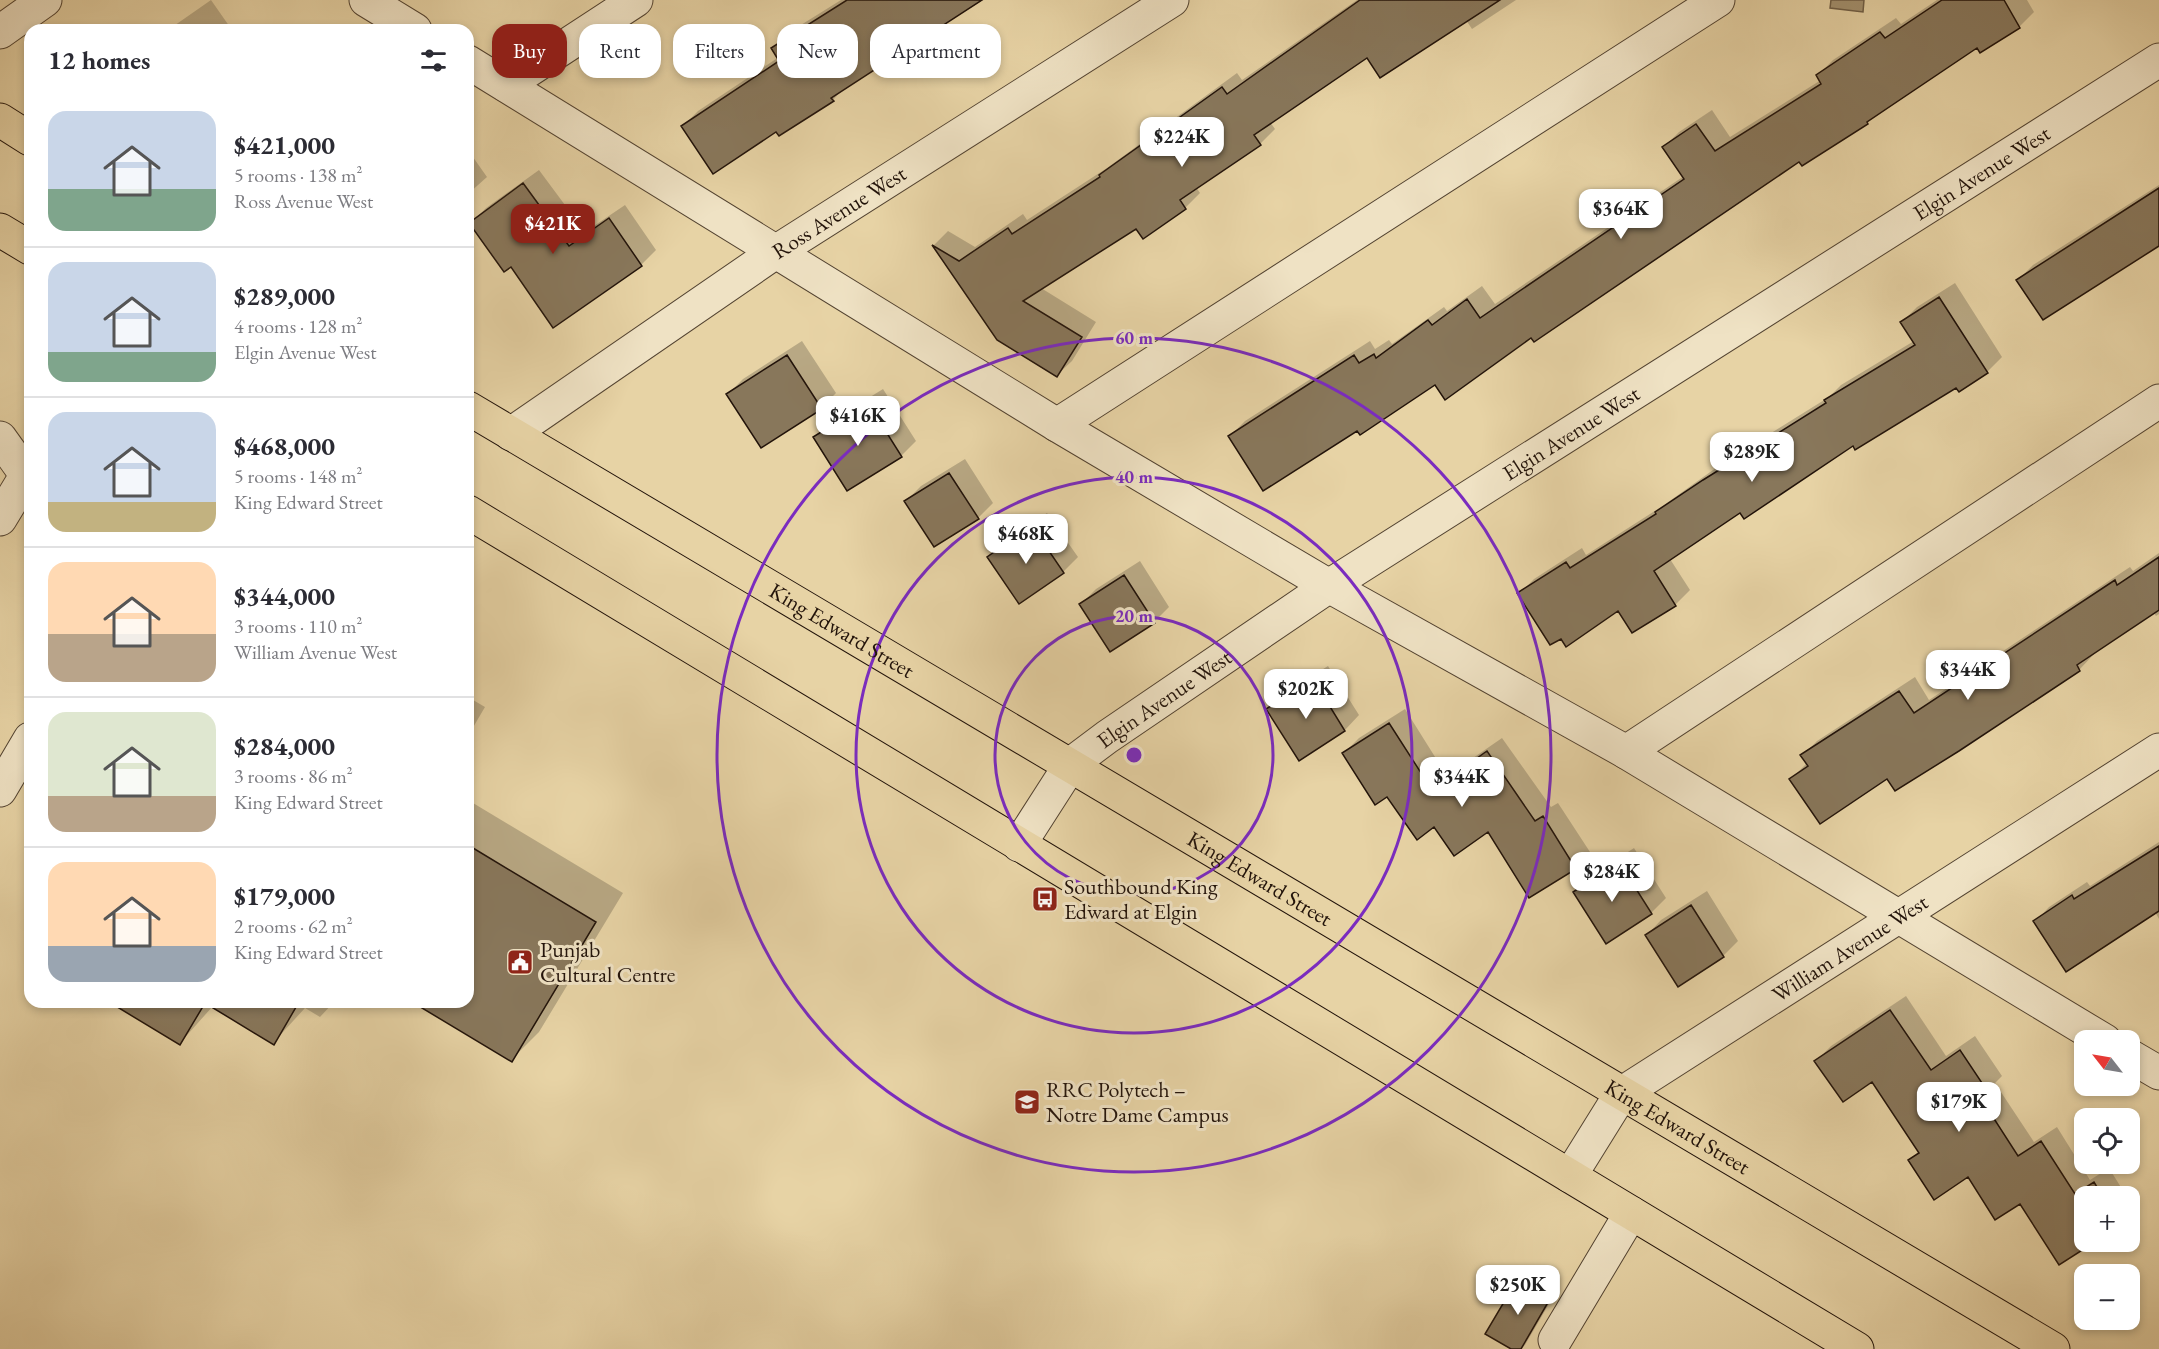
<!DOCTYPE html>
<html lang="en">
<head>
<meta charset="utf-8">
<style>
	:root { --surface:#fff; --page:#f2f2f3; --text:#2b2b33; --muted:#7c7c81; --line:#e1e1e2; --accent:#8f2418 }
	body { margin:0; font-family:"EB Garamond",serif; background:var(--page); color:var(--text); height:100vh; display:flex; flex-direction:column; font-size:22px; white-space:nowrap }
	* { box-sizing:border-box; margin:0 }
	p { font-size:20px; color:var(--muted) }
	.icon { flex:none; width:33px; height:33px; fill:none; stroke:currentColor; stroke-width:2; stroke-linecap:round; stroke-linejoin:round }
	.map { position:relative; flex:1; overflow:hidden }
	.details { position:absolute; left:24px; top:24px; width:450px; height:984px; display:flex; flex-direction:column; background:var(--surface); border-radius:18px; box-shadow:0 3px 9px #0003 }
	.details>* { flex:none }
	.guide { position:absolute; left:492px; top:24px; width:570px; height:54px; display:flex; gap:12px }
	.needle { width:39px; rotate:301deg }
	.fabs { position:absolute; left:2074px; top:1030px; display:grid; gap:12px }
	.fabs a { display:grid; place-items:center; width:66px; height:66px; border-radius:12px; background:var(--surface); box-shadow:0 3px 9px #0003; font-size:30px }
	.price { position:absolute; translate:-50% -51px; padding:0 14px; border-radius:12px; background:#fff; color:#222; font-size:20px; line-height:39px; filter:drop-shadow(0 2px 3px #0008) }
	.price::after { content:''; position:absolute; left:50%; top:36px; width:18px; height:14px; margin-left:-9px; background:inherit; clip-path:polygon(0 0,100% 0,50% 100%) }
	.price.on { background:var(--accent); color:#fff }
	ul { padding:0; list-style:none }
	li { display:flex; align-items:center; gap:18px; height:150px; padding:0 24px }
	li+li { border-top:2px solid var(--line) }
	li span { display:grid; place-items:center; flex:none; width:168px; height:120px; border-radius:18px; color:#555 }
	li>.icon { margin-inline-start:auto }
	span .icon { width:72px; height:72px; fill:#fffc; stroke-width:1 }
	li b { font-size:26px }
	h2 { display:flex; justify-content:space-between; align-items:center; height:72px; padding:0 24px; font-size:26px }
	.chip { padding:0 21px; border-radius:18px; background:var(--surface); box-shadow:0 3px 9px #0003; font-size:21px; line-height:54px }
	.chip.on { background:var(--accent); color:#fff }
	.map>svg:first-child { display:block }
	.water { fill:#a49270; stroke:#705f47; stroke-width:1.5 }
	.shadow { fill:#0003 }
	.building { fill:#88775b; stroke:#22130a; stroke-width:1.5 }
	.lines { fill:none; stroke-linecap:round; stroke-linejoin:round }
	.minor-casing { stroke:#534331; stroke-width:35 }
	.major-casing { stroke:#22130a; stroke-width:35 }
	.minor { stroke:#efe2c4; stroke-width:33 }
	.major { stroke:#e7d3a5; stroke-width:33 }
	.ring { fill:none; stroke:#7b2cbf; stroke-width:3 }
	.labels { text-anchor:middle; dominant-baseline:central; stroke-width:6; stroke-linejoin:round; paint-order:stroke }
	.street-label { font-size:22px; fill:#22130a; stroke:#efe2c4 }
	.poi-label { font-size:22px; fill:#22130a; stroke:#efe2c4; text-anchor:start }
	.centre { fill:#7b2cbf; stroke:#efe2c4; stroke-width:3 }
	.ring-label { font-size:18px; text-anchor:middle; font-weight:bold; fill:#7b2cbf; stroke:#efe2c4; stroke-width:6; stroke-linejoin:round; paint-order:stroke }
</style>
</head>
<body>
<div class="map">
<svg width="2159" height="1349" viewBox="0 0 2159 1349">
	<rect width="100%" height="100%" fill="#e7d3a5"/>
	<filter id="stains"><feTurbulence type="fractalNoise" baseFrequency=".00333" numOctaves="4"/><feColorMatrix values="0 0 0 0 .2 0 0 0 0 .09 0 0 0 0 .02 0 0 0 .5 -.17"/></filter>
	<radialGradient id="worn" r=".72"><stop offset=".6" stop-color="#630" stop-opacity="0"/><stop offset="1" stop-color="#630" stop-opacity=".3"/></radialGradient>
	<!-- water -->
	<path class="water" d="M1831,0H1864L1863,12L1830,8Z"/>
	<!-- shadow -->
	<path class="shadow" d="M211,0L232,30H168Z
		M841,0H983L845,87L833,100L683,126L698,111L779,57L773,48L788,33Z
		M1357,0H1516L1472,29L1466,20L1367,56L1270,122L1275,129L1260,144L1196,187L1200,193L1185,208L1143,237L1137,227L1041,288L1096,322L1072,361L1057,375L998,339L934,245L948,231L975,247L1023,214L1027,220L1107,168L1237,73L1242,80Z
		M1937,0H2027L2034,12L2019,27L1977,46L1867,123L1800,160L1532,336L1436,383L1357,428L1230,436L1245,421L1370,341L1375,349L1389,340L1392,344L1444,307L1447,311L1482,286L1495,304L1684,176L1664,147L1679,132L1712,110L1730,137L1821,80L1818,75L1833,60L1896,18L1901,24Z
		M468,150L487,177L468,194Z
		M539,170L585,232L625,205L656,250L641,265H511L471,223L486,208Z
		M2159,185V244L2018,280L2033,265Z
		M1955,283L2002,357L1987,372L1956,386L1853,444L1741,511L1670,559L1690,590L1675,605L1619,609L1561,637L1519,594L1534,579L1582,548L1586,555L1664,505L1720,465L1829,397L1841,385L1914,341L1902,322L1917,307Z
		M802,341L836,393L821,408L728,394L743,379Z
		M883,389L916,441L901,456L815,437L830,422Z
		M965,459L993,503L978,518L906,501L921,486Z
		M1047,513L1078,557L1063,572L989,557L1004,542Z
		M2159,553V614L2156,616L2153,612L2093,652L2094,654L2080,669L1896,789L1887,776L1791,779L1807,763L1802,756L1817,741L1915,677L1929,700L2130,567L2133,571Z
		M1140,561L1169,607L1154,622L1081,604L1096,589Z
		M1328,666L1359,715L1345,730L1300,759L1268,709L1283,694Z
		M468,697L485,707L468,736Z
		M1405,709L1447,776L1502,738L1551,807L1558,803L1590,852L1575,867L1530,896L1488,830L1434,825L1388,795L1344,753L1359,738Z
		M468,800L623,893L539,1032L511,1060L415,1002H468Z
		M2159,842V919L2155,912L2035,922L2049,907L2087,882L2090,886Z
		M1634,848L1666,898L1651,913L1575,892L1590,877Z
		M1707,891L1738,941L1723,956L1679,985L1647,935L1661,920Z
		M1906,996L1946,1056L1975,1036L2002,1076L1995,1083L2034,1142L2057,1127L2090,1180L2109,1168L2127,1197H2085V1242H2092L2060,1263L2020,1202L1969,1175L1910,1160L1919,1151L1872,1080L1816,1061L1831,1046Z
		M112,1002H334L320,1017L305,1008L273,1043L213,1006L180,1043Z
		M2130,1201L2135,1209L2130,1214Z
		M1526,1274L1556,1292L1525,1345L1521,1349H1514L1519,1281Z"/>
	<!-- building -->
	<path class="building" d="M847,0H982L831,98L834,101L779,136L776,132L713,174L681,126L779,61L771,48Z
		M1360,0H1500L1380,78L1367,58L1254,135L1261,145L1180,200L1186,209L1143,239L1136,229L1023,301L1082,337L1057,377L997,340L932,245L959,261L1008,228L1012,234L1100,177L1099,175L1222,87L1227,94Z
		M1942,0H2004L2020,28L1980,53L1977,48L1867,122L1868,124L1802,166L1799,162L1534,342L1531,338L1445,400L1435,385L1360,435L1357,431L1263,491L1228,436L1354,355L1359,363L1374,354L1376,358L1428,320L1432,325L1467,299L1480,318L1684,179L1662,147L1696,124L1715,151L1821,84L1816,75L1880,32L1885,38Z
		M523,183L569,246L609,218L642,266L553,328L511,267L504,272L469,223Z
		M2159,188V246L2043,320L2016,280Z
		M1939,297L1988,373L1959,392L1956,388L1855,450L1853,446L1744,519L1740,513L1654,571L1676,606L1632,633L1618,611L1566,647L1561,639L1550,645L1517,593L1566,562L1570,568L1656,514L1655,512L1703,480L1826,403L1824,400L1915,345L1900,322Z
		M787,355L822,409L761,448L726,394Z
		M868,403L902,457L847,491L813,437Z
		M949,473L979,519L934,547L904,501Z
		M1032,526L1064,573L1019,604L987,557Z
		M2159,557V610L2077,665L2080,671L1959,751L1895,791L1887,779L1820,824L1789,779L1808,766L1800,755L1899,691L1914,713L2115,580L2117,585Z
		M1124,575L1155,623L1110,652L1079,604Z
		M1313,679L1345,731L1299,761L1266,709Z
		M1389,723L1432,790L1487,751L1535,821L1543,816L1576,869L1529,898L1488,832L1454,856L1434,827L1417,840L1387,797L1375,805L1342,753Z
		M468,845L596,922L512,1062L412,1002H468Z
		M2159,846V911L2066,972L2033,921L2072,895L2074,899Z
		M1619,862L1652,914L1606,944L1573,892Z
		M1691,905L1724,957L1678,987L1645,935Z
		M109,1002H299L274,1045L205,1003L180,1045Z
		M1890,1010L1931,1070L1960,1050L1988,1092L1980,1097L2018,1156L2041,1141L2075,1194L2094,1182L2103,1197H2085V1242H2095L2059,1265L2020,1204L1995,1220L1968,1177L1934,1200L1908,1160L1919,1153L1872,1082L1843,1102L1814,1061Z
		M1517,1280L1550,1299L1521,1349H1511L1485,1334Z"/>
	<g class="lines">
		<defs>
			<g id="minor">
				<path d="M366,0L415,30"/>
				<path d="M0,32L45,0"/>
				<path d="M468,62L1057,425L1329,586L1626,752L2105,1041"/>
				<path d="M506,85L636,0"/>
				<path d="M1057,425L1718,0"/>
				<path id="s1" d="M511,434L774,253L1172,0"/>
				<path d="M0,438L30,480"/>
				<path d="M0,519L26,476"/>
				<path d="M1626,752L2159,401"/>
				<path d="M0,790L30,739"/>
				<path id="s2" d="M1019,845L1071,764L1107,737L1329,586L2159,60"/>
				<path d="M2130,1056L2159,1073"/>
				<path id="s3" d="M1570,1176L1621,1094L2159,750"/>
				<path d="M1555,1340L1631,1213"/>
			</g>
			<g id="major">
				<path d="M0,120L30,139"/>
				<path d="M0,230L30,248"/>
				<path id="s4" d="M468,408L2053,1349"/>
				<path d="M468,512L1857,1349"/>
			</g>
		</defs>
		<!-- minor casing -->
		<use href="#minor" class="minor-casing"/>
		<!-- major casing -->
		<use href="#major" class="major-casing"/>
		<!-- minor -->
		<use href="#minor" class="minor"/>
		<!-- major -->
		<use href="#major" class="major"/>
	</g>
	<!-- distance rings -->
	<g class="ring">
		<circle cx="1134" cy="755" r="139"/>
		<circle cx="1134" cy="755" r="278"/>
		<circle cx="1134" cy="755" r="417"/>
	</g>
	<!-- icons -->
	<defs>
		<symbol id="bus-square" viewBox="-11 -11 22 22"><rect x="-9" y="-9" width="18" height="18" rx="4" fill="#8f2418" stroke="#efe2c4"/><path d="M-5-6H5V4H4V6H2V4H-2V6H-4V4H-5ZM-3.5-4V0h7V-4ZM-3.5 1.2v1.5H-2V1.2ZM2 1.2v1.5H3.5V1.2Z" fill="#fff"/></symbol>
		<symbol id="civic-square" viewBox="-11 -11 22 22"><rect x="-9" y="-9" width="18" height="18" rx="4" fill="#8f2418" stroke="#efe2c4"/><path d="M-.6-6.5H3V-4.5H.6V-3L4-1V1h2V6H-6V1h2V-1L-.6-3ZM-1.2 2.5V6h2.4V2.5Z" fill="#fff"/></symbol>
		<symbol id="university-square" viewBox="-11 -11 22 22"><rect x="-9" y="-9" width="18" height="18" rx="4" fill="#8f2418" stroke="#efe2c4"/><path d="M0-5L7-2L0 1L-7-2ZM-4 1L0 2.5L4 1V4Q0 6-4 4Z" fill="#fff"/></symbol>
	</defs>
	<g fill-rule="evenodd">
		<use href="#bus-square" x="1030" y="884" width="30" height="30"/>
		<use href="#civic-square" x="505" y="947" width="30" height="30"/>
		<use href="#university-square" x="1012" y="1087" width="30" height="30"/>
	</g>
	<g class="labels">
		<!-- street labels -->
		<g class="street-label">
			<text stroke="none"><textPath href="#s2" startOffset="1182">Elgin Avenue West</textPath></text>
			<text stroke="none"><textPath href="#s1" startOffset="396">Ross Avenue West</textPath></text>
			<text stroke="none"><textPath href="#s2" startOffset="696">Elgin Avenue West</textPath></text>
			<text stroke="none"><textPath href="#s4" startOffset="435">King Edward Street</textPath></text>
			<text stroke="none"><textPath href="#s2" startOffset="210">Elgin Avenue West</textPath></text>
			<text stroke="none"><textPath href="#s4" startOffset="921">King Edward Street</textPath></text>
			<text stroke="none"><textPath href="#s3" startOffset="368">William Avenue West</textPath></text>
			<text stroke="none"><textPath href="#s4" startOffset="1407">King Edward Street</textPath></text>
		</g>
		<!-- poi labels -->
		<g class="poi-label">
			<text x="1064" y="886">Southbound King<tspan x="1064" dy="25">Edward at Elgin</tspan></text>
			<text x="540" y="949">Punjab<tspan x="540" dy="25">Cultural Centre</tspan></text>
			<text x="1046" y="1089">RRC Polytech –<tspan x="1046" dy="25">Notre Dame Campus</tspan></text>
		</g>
	</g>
	<circle cx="1134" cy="755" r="9" class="centre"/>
	<g class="ring-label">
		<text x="1134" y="344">60 m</text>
		<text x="1134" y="483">40 m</text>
		<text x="1134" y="622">20 m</text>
	</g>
	<rect width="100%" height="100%" filter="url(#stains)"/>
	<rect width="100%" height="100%" fill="url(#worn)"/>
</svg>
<div class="fabs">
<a><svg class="needle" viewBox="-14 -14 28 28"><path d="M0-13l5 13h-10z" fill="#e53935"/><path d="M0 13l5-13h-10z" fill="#7c7c81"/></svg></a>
<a><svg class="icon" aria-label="locate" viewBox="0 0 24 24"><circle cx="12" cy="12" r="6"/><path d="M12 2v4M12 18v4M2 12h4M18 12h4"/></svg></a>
<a>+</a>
<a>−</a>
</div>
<b class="price" style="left:1182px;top:168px">$224K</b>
<b class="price" style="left:1621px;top:240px">$364K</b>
<b class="price on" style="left:553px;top:255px">$421K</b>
<b class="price" style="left:858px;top:447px">$416K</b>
<b class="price" style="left:1752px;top:483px">$289K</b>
<b class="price" style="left:1026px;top:565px">$468K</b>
<b class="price" style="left:1968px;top:701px">$344K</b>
<b class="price" style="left:1306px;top:720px">$202K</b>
<b class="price" style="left:1462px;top:808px">$344K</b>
<b class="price" style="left:1612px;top:903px">$284K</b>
<b class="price" style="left:1959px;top:1133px">$179K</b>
<b class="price" style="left:1518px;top:1316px">$250K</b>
<div class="guide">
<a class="chip on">Buy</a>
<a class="chip">Rent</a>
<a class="chip">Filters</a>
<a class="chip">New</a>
<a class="chip">Apartment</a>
</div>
<section class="details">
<h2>12 homes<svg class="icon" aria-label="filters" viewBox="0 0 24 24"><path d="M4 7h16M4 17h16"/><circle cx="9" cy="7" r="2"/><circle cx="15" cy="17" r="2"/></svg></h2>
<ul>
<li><span style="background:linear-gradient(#c9d6e8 65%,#7fa58c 0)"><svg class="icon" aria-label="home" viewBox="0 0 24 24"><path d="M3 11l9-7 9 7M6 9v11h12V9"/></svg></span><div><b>$421,000</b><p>5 rooms · 138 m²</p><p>Ross Avenue West</p></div></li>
<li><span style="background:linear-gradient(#c9d6e8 75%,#7fa58c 0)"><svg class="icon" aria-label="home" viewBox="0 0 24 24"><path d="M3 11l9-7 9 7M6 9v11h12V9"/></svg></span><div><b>$289,000</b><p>4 rooms · 128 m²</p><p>Elgin Avenue West</p></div></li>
<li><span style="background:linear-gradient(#c9d6e8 75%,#c2b280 0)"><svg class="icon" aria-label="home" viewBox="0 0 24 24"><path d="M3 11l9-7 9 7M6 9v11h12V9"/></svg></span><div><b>$468,000</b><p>5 rooms · 148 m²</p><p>King Edward Street</p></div></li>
<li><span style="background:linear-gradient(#ffd9b3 60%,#b9a48a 0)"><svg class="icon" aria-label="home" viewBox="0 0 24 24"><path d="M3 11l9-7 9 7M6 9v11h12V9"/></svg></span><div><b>$344,000</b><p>3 rooms · 110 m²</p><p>William Avenue West</p></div></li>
<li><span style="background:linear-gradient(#dfe7d0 70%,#b9a48a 0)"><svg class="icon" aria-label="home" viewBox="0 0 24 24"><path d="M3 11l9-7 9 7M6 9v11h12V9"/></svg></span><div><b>$284,000</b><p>3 rooms · 86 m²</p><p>King Edward Street</p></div></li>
<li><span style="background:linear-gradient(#ffd9b3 70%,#9aa5b1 0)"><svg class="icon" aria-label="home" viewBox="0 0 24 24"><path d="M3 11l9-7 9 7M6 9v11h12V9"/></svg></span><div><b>$179,000</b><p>2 rooms · 62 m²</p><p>King Edward Street</p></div></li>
</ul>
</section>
</div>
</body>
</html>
